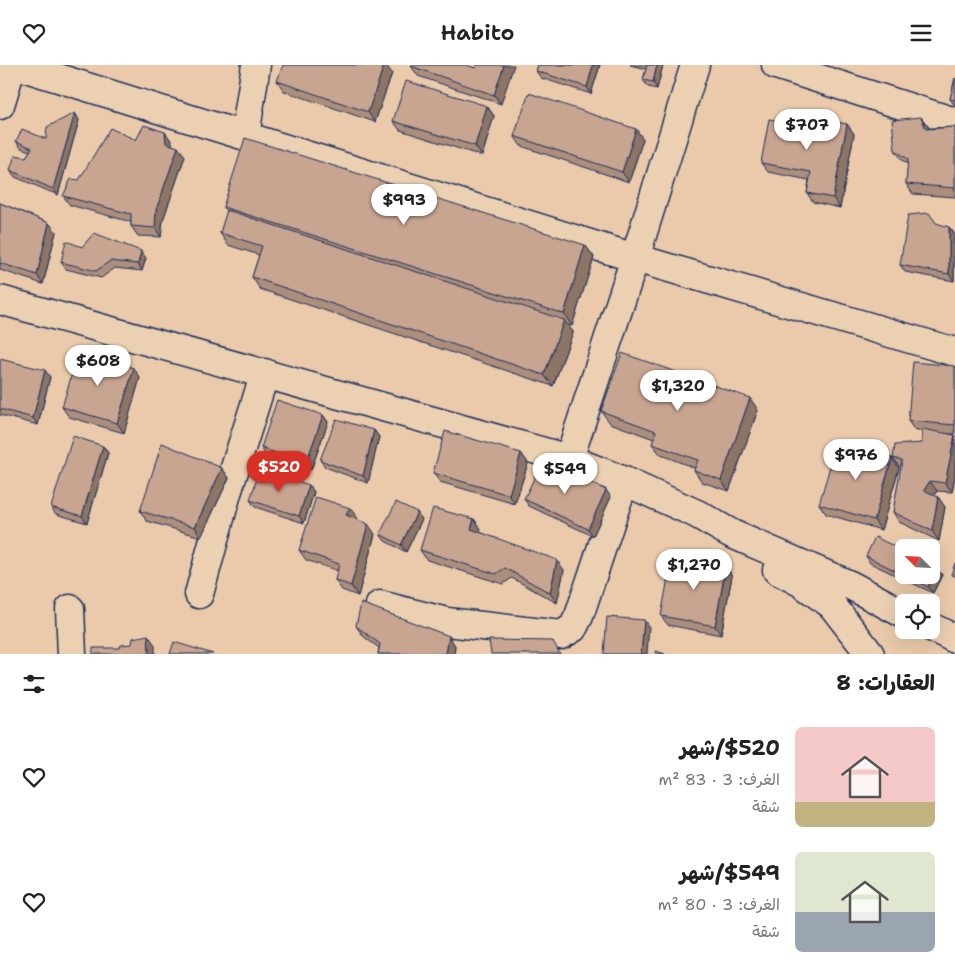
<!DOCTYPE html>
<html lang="ar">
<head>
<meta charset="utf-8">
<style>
	:root { --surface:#fff; --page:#f2f2f2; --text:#222; --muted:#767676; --accent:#d93025 }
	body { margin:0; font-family:"Shantell Sans","Playpen Sans Arabic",sans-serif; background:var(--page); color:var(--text); direction:rtl; height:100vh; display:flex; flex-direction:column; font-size:19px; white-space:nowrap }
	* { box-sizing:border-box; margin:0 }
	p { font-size:16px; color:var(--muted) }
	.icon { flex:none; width:28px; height:28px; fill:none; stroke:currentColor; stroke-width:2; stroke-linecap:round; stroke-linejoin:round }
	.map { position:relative; height:589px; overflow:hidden; direction:ltr }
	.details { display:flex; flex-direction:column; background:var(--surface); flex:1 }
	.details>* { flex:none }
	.needle { width:32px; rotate:294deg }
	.buttons { position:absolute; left:895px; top:474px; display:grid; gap:10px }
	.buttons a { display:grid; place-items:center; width:45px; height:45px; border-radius:8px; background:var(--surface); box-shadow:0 5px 20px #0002; font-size:25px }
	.price { position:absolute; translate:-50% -42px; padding:0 11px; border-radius:18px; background:#fff; color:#222; font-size:16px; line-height:32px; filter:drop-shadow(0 1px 2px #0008) }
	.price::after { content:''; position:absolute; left:50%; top:30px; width:15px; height:11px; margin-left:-8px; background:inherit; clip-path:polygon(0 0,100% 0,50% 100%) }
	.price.current { background:var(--accent); color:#fff }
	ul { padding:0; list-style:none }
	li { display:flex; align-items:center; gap:15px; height:125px; padding:0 20px }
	li span { display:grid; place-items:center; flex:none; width:140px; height:100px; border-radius:8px; color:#555 }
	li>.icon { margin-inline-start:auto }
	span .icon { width:60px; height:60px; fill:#fffc; stroke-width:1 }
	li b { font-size:21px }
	h2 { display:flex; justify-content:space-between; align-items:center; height:60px; padding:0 20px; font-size:21px }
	header { display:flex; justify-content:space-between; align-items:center; height:65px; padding:0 20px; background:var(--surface); font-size:22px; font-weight:600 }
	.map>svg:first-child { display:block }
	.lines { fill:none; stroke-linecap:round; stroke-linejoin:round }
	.street-casing { stroke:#1b2f5e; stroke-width:31 }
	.secondary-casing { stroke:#1b2f5e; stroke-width:31 }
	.street { stroke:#ebd0b2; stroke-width:28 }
	.secondary { stroke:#ebd0b2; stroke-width:28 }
	.wall { fill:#ac8e7c; stroke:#1b2f5e }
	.shaded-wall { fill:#8c7465; stroke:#1b2f5e }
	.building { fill:#c8a590; stroke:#1b2f5e }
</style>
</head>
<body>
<header><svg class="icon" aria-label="menu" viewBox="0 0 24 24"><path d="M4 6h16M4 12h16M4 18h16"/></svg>Habito<svg class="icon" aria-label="heart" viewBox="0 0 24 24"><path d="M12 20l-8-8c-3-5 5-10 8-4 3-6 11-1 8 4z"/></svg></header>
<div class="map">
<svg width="955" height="589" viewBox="0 0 955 589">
	<rect width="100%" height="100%" fill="#eacaaa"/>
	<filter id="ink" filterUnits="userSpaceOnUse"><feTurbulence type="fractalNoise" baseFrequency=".02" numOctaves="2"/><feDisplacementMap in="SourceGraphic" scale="10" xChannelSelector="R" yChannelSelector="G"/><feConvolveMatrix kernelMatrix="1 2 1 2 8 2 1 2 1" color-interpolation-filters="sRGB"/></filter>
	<g filter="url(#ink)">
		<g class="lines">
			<defs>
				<path id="street" d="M16,0L245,71L256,0
					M776,0L955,57
					M0,40L12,0
					M245,71L635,193L955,287
					M569,394L635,193L695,0
					M199,529L227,428L265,308
					M380,540L447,557L561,570L573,563L579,551L624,416
					M70,544L72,589"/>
				<path id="secondary" d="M0,235L569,394L624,416L697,449L732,469L850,520L904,549
					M777,505L800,517L832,540L870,589
					M931,562L955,574"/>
			</defs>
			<!-- street casing -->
			<use href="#street" class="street-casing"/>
			<!-- secondary casing -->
			<use href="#secondary" class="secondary-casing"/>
			<!-- street -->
			<use href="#street" class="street"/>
			<!-- secondary -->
			<use href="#secondary" class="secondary"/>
		</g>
		<!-- wall -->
		<path class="wall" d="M476,0L501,39L418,11L411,1L475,3Z
			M538,0H600L591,29L541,13L536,6Z
			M630,0H663L657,24L648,22L643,15L646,4Z
			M392,8L375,57L284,26L277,16Z
			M955,13V41L950,34Z
			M487,41L494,51L482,91L400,65L393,56Z
			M75,48L79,55L58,130L15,112L10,105L26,92L30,86L21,83L16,76L46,74Z
			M847,59L854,69L840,143L813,137L807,128L809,115L768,107L761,98L802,60Z
			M928,61L929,63L955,62V132L913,129L906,119L908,99L902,95L895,85Z
			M636,64L643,74L629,117L521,81L514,71Z
			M165,67L172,77V80L185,91L163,155L161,172L138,171L131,161V157L70,140L63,131L79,115L136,75Z
			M0,138L49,158L56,167L43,219L0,205Z
			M223,142L585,180L594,192L572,261L568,260L573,267L553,321L260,224L252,212L259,190L228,180L220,168L227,147Z
			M949,162L954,168V216L905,207L900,200Z
			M82,182L146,193L142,206L115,203L101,213L66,204L61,197Z
			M0,294L50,312L38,360L0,350Z
			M955,301V369H947L955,370V411L952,427L937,426L934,430L938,432L945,442L939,476L899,457L893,447L901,403L900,402L893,393L922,378V366H915L908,356Z
			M140,313L124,368L69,352L62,342Z
			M758,345L729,426L702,417L694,405L695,403L661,390L652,379L654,374L610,358L601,346Z
			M323,350L328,357L311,405L266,390L261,383Z
			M374,365L379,372L368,418L325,402L320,395Z
			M103,381L108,388L87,458L56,449L51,442Z
			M521,388L528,398L515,439L440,417L433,408Z
			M892,393L899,403L881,465L826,449L819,439Z
			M222,403L229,413L201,472L147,456L140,446Z
			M309,420L314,427L304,458L255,442L250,435Z
			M611,432L593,471L529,441L524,434Z
			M357,452L356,454L375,469L358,531L342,525L335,515L338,506L306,495L299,485Z
			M422,454L406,487L385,476L380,469Z
			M474,454L481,464L480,467L564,505L557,538L512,513L503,519L427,495L420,485Z
			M866,491L937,503L942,510L933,528L870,498Z
			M726,501L732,511L721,570L668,560L661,551Z
			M356,561L449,571L455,581L454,589H378L379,583L363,571Z"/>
		<!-- shaded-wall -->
		<path class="shaded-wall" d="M384,0H386L392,8L375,57L368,47Z
			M504,0H514L501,39L494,30Z
			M593,0H600L591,29L587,22Z
			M657,0H663L657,24L653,17Z
			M487,41L494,51L482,91L475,81Z
			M75,48L79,55L58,130L53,124Z
			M921,52L928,61L933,73L926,64Z
			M847,59L854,69L840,143L833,133Z
			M636,64L643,74L629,117L622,107Z
			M165,67L172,77L173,87L166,78Z
			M178,82L185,91L163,155L161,172L155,163L156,145Z
			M49,158L56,167L43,219L37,210Z
			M949,162L954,168V216L949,209Z
			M585,180L594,192L572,261L564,249Z
			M141,186L146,193L142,206L138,199Z
			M564,255L573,267L553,321L544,310Z
			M134,303L140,313L124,368L117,358Z
			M45,305L50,312L38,360L33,353Z
			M750,333L758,345L729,426L721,415Z
			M323,350L328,357L311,405L306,398Z
			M374,365L379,372L368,418L363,411Z
			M955,370V411L952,427L945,418Z
			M103,381L108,388L87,458L82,451Z
			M521,388L528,398L515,439L509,430Z
			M892,393L899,403L881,465L874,455Z
			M222,403L229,413L201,472L195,462Z
			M930,416L937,426L931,435L924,425Z
			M309,420L314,427L304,458L299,451Z
			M606,425L611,432L593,471L588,464Z
			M938,432L945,442L939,476L932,466Z
			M350,443L357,452L353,460L346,450Z
			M417,447L422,454L406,487L401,480Z
			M474,454L481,464L478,473L471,464Z
			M368,459L375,469L358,531L351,521Z
			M557,495L564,505L557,538L550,528Z
			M726,501L732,511L721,570L715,561Z
			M937,503L942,510L933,528L928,522Z
			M644,555L649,562L647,589H641Z
			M148,570L155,580V589H149Z
			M449,571L455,581L454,589H446Z"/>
		<!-- building -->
		<path class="building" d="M283,0H384L368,47L277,16Z
			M411,0H466L475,3L476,0H504L494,30L411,1Z
			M538,0H593L587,22L536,6Z
			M647,0H657L653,17L643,15Z
			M955,13V35L950,34Z
			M406,16L487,41L475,81L393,56Z
			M529,28L636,64L622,107L514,71Z
			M75,48L53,124L10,105L15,90L26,92L32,83L16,76L22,64L46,74L47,62Z
			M804,51L847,59L833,133L807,128L811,107L761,98L769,54L802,60Z
			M921,52L926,64L955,62V123L906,119L908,94L895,85L892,55Z
			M144,60L165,67L166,78L178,82L156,145L155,163L131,161V149L63,131L71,114L79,115L110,63L136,75Z
			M245,73L585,180L564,249L223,142Z
			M0,138L49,158L37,210L0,198Z
			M227,145L564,255L544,310L252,212L262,181L220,168Z
			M929,148L936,158L949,162V209L900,200L908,150Z
			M94,168L141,186L138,199L110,196L96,206L61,197L66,176L82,182Z
			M79,286L134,303L117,358L62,342Z
			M622,288L750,333L721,415L694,405L698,395L652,379L656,366L601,346Z
			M0,294L45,305L33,353L0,344Z
			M913,297L955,301V360L908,356Z
			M277,335L323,350L306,398L261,383Z
			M336,354L374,365L363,411L320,395Z
			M922,364L955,370L945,418L930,416L924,425L938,432L932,466L893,447L902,395L893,393L895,380L922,378Z
			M445,366L521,388L509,430L433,408Z
			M73,371L103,381L82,451L51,442Z
			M162,378L222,403L195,462L140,446Z
			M837,378L892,393L874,455L819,439Z
			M543,395L606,425L588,464L524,434Z
			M260,404L309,420L299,451L250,435Z
			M316,432L350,443L346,450L368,459L351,521L335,515L339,499L299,485Z
			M396,437L417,447L401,480L380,469Z
			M433,443L474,454L471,464L557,495L550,528L505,503L496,509L420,485Z
			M875,472L904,486V510L866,491Z
			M672,491L726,501L715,561L661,551Z
			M955,498V511L951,510Z
			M931,500L937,503L928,522L905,510H931Z
			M361,538L449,571L446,589H378L380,579L356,561Z
			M607,552L644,555L641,589H604Z
			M148,570L149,589H93V583H119L121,580L132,579L133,573Z
			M489,575L553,576L560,589H491Z
			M174,577L213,589H170Z
			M656,586L665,589H657Z"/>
	</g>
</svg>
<div class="buttons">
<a><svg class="needle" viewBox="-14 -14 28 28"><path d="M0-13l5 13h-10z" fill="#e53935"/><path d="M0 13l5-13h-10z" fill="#767676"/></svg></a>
<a><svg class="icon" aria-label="locate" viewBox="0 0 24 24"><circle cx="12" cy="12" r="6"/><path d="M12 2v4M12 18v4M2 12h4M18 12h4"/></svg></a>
</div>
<b class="price" style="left:807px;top:86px">$707</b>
<b class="price" style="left:404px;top:161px">$993</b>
<b class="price" style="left:98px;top:322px">$608</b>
<b class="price" style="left:678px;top:347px">$1,320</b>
<b class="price" style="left:856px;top:416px">$976</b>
<b class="price current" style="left:279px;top:428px">$520</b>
<b class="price" style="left:565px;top:430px">$549</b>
<b class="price" style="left:694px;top:526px">$1,270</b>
</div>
<section class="details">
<h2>العقارات: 8<svg class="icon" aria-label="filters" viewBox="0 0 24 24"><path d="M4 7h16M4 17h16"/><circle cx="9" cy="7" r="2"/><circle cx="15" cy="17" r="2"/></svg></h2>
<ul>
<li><span style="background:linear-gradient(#f6c9c9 75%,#c2b280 0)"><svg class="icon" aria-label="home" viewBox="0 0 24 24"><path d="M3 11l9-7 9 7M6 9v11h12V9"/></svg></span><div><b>$520/شهر</b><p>الغرف: 3 · 83 m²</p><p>شقة</p></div><svg class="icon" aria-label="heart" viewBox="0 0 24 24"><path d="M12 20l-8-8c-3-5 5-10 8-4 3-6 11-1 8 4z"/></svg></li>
<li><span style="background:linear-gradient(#dfe7d0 60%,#9aa5b1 0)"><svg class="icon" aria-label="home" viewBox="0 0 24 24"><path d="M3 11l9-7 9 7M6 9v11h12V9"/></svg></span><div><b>$549/شهر</b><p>الغرف: 3 · 80 m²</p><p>شقة</p></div><svg class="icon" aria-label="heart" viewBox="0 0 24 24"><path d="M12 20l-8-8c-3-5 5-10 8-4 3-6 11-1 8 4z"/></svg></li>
</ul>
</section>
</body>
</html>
